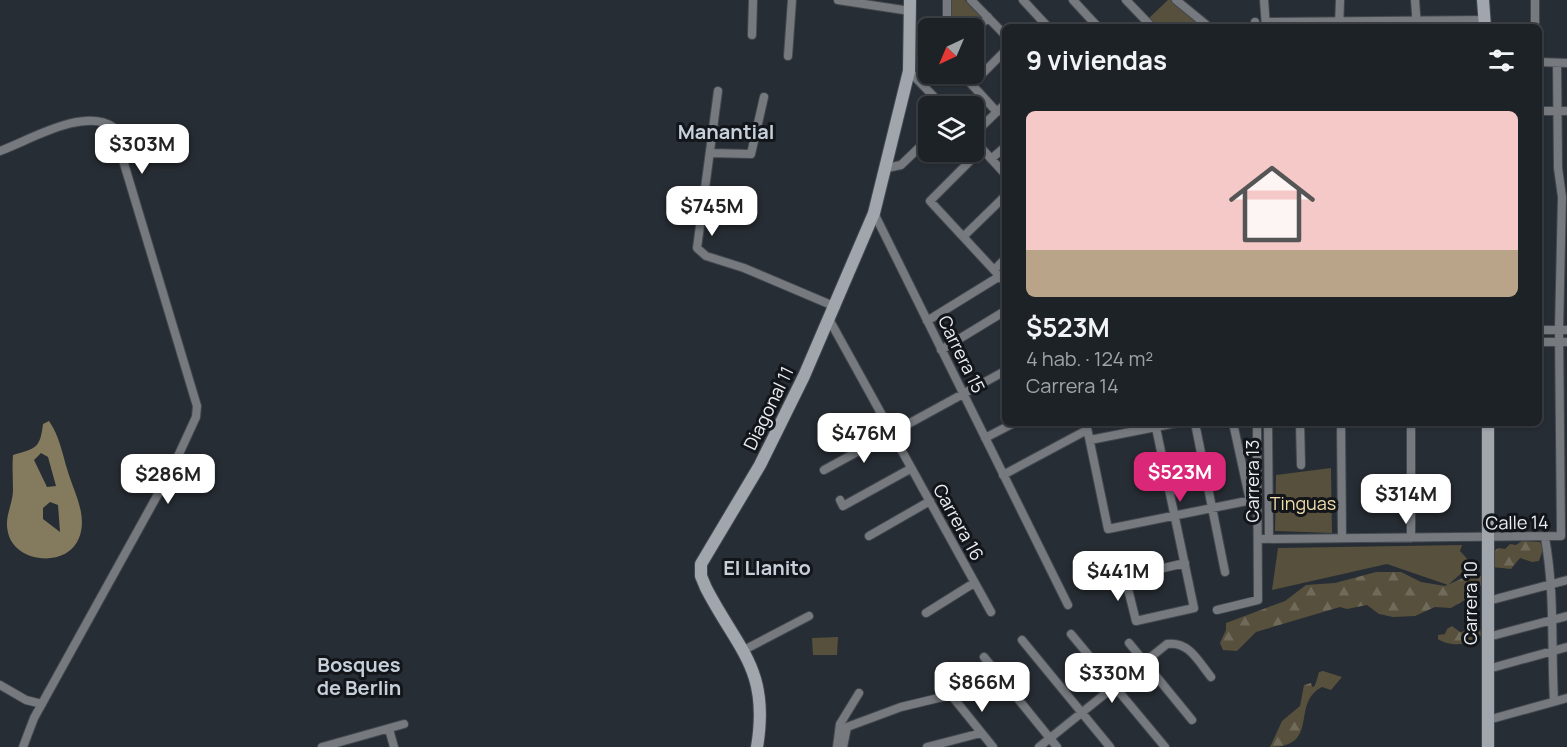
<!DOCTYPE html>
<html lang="es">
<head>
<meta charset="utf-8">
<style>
	:root { --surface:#1d2227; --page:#252a2f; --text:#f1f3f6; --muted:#a0a4a7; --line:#3b3f44; --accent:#db2777 }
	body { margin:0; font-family:Manrope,sans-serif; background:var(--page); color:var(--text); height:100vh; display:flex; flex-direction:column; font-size:22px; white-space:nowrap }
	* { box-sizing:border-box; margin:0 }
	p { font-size:20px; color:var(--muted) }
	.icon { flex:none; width:33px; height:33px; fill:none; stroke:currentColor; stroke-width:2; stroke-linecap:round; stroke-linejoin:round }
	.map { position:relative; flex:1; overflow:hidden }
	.side { position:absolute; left:1002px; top:24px; width:540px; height:402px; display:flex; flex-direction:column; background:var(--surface); border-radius:9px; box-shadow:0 2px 4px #0004,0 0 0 2px var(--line) }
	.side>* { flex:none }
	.needle { width:39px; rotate:224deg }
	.tools { position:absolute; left:918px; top:18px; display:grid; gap:12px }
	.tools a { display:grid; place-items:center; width:66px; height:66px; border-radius:9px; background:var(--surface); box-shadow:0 2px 4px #0004,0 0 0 2px var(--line); font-size:30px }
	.price { position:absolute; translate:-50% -51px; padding:0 14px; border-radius:12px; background:#fff; color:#222; font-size:20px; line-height:39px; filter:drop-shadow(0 2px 3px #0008) }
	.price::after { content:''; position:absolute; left:50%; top:36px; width:18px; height:14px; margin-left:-9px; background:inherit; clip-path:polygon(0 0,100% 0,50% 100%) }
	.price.current { background:var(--accent); color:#fff }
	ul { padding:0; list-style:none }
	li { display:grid; align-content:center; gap:12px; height:318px; padding:0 24px }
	li span { display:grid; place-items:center; height:186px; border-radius:9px; color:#555 }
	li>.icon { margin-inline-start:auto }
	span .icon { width:108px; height:108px; fill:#fffc; stroke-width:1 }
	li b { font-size:26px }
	h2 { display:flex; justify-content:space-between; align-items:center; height:72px; padding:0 24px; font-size:26px }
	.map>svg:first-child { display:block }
	.forest { fill:url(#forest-firs) }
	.park { fill:#57503c }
	.water { fill:#847a5e; fill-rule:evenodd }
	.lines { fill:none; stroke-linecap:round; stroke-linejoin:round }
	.street-casing { stroke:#42484f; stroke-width:10 }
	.secondary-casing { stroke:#42484f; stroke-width:14 }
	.street { stroke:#767a7e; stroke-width:8 }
	.secondary { stroke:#a0a6ac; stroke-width:12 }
	.labels { text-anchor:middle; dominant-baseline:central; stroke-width:6; stroke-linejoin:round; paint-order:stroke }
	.street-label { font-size:18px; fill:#ebeff4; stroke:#121519 }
	.park-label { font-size:18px; fill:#f1dea9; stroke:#121519 }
	.neighbourhood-label { font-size:20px; font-weight:bold; fill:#c7d0d9; stroke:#121519 }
</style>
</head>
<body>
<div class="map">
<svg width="1567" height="747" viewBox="0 0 1567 747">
	<defs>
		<pattern id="forest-firs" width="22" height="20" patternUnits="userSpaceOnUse" patternTransform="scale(1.5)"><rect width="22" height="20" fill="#57503c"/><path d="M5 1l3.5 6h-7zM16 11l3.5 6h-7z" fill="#6f6a59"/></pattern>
	</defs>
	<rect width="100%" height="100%" fill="#272d34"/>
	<!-- forest -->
	<path class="forest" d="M1522,541L1540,542L1543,549L1539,561L1532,562L1520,558L1511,569L1492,567L1493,552L1498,548L1505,549L1510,544L1516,545Z
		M1376,572H1401L1421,582L1445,586L1474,573L1481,576L1482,583L1475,594L1451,608L1435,607L1415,616L1393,617L1379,614L1367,605L1347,609L1340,607L1256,632L1237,651L1223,650L1220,643L1226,630V623L1285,601L1306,585L1335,583Z
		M1452,626L1460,632L1480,628L1481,635C1475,646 1449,647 1438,639V635L1445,634L1447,629Z
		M1323,671L1342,677L1331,690L1322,687C1290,703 1321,747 1270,747L1282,721L1300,706L1304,685L1311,683L1312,687L1315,686L1319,672Z"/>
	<!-- park -->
	<path class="park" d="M952,0H965L982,18L971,28H951Z
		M1168,0H1171L1202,27H1158L1149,18Z
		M1331,468L1332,533L1275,531L1276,475Z
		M1462,545L1460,551L1472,564L1448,585L1387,564L1272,590L1278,548Z
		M838,637L837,655H813L812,638Z"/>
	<!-- water -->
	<path class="water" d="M49,421C60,437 62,453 68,472C74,492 88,516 79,538C68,567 19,564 9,536C3,518 12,508 13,491C13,479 12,467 13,455C36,448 40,449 43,424ZM41,453L48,457L56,486L47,487L34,460ZM50,502L58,505L60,532L43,519V508Z"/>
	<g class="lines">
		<defs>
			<path id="street" d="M838,0L910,11
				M971,0L1005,35
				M1023,0L1048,27
				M1073,0L1098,27
				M1126,0L1152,27
				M1176,0L1209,27
				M1264,0L1266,27
				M1415,0L1417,27
				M1255,22V27
				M1266,22L1484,20
				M1339,27L1340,0
				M1535,27V0
				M947,28V0
				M974,32L988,17
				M752,35L753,0
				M788,56L792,0
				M1539,62L1567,63
				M909,71L943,106
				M962,74L997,112
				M919,81L928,73
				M972,84L1005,51
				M718,91L697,248L706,256L744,268L836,307
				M1539,111H1567
				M974,134L1005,104
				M974,140L1005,174
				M982,149L930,201L1005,282
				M0,151C30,140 84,107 113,127L197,406L196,417L173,467L34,718L23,747
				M711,153L751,154L764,97
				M991,159L1005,147
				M887,168L901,165L928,139
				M874,213L1068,605
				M964,236L1005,196
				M994,270L1005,259
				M830,321L991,612
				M927,321L1000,276
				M1539,330H1567
				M1539,342H1567
				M941,350L1005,311
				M1086,423L1108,529L1257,499
				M1155,423L1194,608L1136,621L1125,577L1185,563
				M1195,423L1225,572
				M1233,423L1250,501
				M1268,423L1269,539
				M1300,423L1301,465
				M1341,423L1342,537
				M1411,423V538
				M985,438L1014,423
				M1090,440L1176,423
				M824,470L1005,371
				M1003,475L1087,430
				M840,500L843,506L910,469
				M869,536L930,501
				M1545,538C1555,592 1551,647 1554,701
				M1258,539L1561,536L1559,330L1562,197L1558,168L1557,63
				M1488,601L1567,580
				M1217,610L1258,600L1257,423
				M926,613L974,583
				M1071,634L1165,747
				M1488,637L1567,616
				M1022,640L1110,747
				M1129,643L1192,720
				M744,650L809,616
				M984,657L1057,747
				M1488,669L1567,647
				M0,685L26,700L42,704
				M1488,720L1567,698
				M389,729L394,747
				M322,747L404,724
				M837,747L840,724L859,693
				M843,747L847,727L901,707L951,695L993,747
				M927,747L981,733
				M1039,747L1167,644C1189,641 1198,661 1211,677"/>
			<path id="secondary" d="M1483,0L1485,27
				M1488,423V747
				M757,747C770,669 738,650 706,588L701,576V564L760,465L804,376L874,213L909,71L910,0"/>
		</defs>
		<!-- street casing -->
		<use href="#street" class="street-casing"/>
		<!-- secondary casing -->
		<use href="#secondary" class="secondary-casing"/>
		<!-- street -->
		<use href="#street" class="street"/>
		<!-- secondary -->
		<use href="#secondary" class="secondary"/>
	</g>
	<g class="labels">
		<!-- street labels -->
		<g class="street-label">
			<text transform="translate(962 354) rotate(64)">Carrera 15</text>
			<text transform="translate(768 408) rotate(-64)">Diagonal 11</text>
			<text transform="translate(1252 481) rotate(-90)">Carrera 13</text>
			<text transform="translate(959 522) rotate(61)">Carrera 16</text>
			<text transform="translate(1517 522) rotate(-1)">Calle 14</text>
			<text transform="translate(1470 603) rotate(-90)">Carrera 10</text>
		</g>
		<!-- park labels -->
		<g class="park-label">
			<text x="1303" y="503">Tinguas</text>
		</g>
		<!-- neighbourhood labels -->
		<g class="neighbourhood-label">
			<text x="726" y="131">Manantial</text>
			<text x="767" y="567">El Llanito</text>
			<text x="359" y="664">Bosques<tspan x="359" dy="23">de Berlin</tspan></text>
		</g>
	</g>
</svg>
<div class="tools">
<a><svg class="needle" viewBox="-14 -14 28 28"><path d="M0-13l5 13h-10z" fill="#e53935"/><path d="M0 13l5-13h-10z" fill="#a0a4a7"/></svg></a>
<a><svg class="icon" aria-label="layers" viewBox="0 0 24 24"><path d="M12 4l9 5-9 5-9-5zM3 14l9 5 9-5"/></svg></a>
</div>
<b class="price" style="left:142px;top:175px">$303M</b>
<b class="price" style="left:712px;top:237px">$745M</b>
<b class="price" style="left:864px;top:464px">$476M</b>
<b class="price current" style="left:1180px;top:503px">$523M</b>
<b class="price" style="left:168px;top:505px">$286M</b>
<b class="price" style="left:1406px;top:525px">$314M</b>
<b class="price" style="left:1118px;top:602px">$441M</b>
<b class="price" style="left:1112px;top:704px">$330M</b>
<b class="price" style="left:982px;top:713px">$866M</b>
<section class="side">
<h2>9 viviendas<svg class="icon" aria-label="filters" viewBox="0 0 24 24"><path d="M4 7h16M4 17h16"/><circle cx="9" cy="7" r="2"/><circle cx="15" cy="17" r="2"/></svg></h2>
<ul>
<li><span style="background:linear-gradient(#f6c9c9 75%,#b9a48a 0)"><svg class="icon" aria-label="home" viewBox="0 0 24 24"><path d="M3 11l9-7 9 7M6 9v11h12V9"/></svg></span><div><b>$523M</b><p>4 hab. · 124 m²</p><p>Carrera 14</p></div></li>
</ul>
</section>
</div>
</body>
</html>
